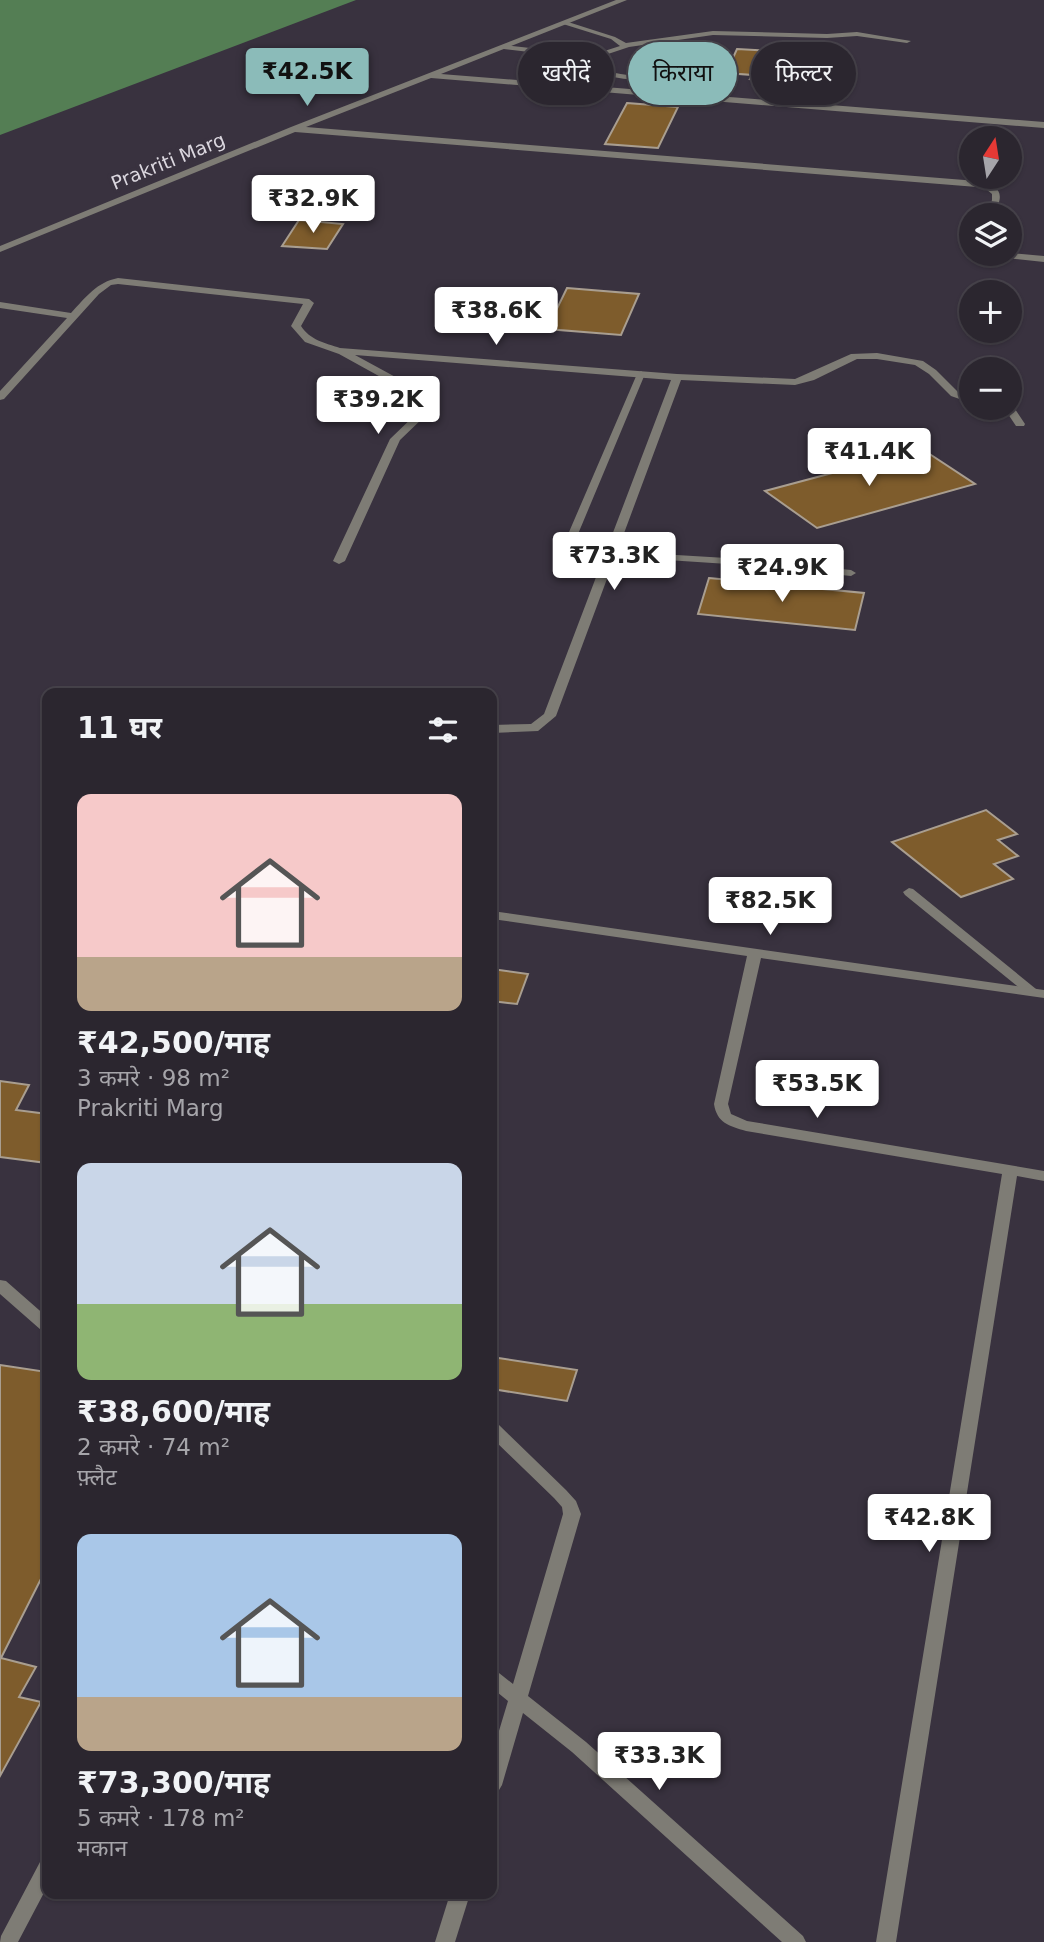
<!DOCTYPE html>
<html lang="hi">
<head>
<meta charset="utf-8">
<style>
	:root { --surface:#2b262f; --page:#37323b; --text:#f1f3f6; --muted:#a6a5aa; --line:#47434b; --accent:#8bbbb9 }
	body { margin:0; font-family:"DejaVu Sans","Noto Sans Devanagari",sans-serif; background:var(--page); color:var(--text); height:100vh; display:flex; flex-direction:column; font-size:26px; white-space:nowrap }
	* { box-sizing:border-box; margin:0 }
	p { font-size:23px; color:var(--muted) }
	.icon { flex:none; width:38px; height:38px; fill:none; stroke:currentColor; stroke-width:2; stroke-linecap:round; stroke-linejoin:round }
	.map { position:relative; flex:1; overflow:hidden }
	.drawer { position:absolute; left:42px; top:688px; width:455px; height:1211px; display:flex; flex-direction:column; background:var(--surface); border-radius:14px; box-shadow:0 2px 5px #0004,0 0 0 2px var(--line) }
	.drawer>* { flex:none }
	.banner { position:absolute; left:518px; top:42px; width:420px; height:63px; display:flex; gap:14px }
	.needle { width:46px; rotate:12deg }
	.tools { position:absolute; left:959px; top:126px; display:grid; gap:14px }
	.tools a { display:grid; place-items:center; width:63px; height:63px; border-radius:50%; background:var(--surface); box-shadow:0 2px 5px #0004,0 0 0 2px var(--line); font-size:35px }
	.price { position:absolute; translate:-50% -60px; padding:0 16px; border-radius:7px; background:#fff; color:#222; font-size:23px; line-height:46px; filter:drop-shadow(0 2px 4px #0008) }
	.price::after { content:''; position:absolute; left:50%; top:42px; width:21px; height:16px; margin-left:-10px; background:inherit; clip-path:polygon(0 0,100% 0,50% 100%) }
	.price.current { background:var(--accent); color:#111 }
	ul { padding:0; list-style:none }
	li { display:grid; align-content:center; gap:14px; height:371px; padding:0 35px }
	li span { display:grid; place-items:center; height:217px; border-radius:14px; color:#555 }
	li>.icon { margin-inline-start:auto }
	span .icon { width:126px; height:126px; fill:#fffc; stroke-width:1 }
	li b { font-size:30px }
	h2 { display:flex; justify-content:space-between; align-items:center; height:84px; padding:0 35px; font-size:30px }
	.tag { padding:0 24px; border-radius:32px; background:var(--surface); box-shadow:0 2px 5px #0004,0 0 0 2px var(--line); font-size:24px; line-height:63px }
	.tag.current { background:var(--accent); color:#111 }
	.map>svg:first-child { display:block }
	.forest { fill:#547e54 }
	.building { fill:#7e5c2c; stroke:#a99e90; stroke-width:2 }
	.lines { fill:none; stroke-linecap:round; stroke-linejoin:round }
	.lane { fill:#7e7c75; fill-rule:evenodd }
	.street { fill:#7e7c75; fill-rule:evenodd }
	.labels { text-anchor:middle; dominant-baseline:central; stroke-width:7; stroke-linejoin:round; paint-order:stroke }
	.far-street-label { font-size:19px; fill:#dbd7df; stroke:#39323f }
</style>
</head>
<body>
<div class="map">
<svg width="1044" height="1942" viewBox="0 0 1044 1942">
	<rect width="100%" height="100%" fill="#39323f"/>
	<!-- forest -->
	<path class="forest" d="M0,0H356L0,135Z"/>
	<!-- building -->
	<path class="building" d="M737,49L807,53L836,55L826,84L750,79L752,75L726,73Z
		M627,103L678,107L658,148L605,144Z
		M299,220L343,224L327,249L282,246Z
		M567,288L639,294L621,335L547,329Z
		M922,449L975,484L817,528L765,491Z
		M709,578L864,593L855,630L698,614Z
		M986,810L1017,834L998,840L1018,856L994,864L1013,879L961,897L892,842Z
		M492,969L528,974L517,1004L492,1001Z
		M0,1081L29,1085L16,1110L47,1114V1163L0,1157Z
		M492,1357L577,1370L567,1401L492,1389Z
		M0,1365L47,1372V1567L1,1658L36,1667L19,1697L41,1702L0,1776Z"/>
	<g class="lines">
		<!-- lane -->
		<path class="lane" d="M565,21L615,37L626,43L713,31L827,34L857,32L911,41L907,43L857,36L827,38L713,35L629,47L596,58L600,68C631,81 663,74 695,71L699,73L695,75C661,79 627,85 594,71L589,59L504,49L500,47L504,45L592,55L620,46L611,39L563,24V22Z
			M641,371L645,374L573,546L571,548H565L563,546L637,374Z
			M610,551L743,559L851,570L856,573L851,576L743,565L606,556V552Z
			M909,888L913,889L1036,989L1038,992L1036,995H1028L905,895L903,892Z"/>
		<!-- street -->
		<path class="street" d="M616,0H627L441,74L1044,122V128L431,78L306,127L977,181C1001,187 1005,192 994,215H986L992,200V194L986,189L977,187L295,132L0,252V246L291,127Z
			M1010,253L1044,256V262L996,257L991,254Z
			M118,278L309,299L314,303L301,326C310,340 325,343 340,348L677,374L795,379L851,354L877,353L923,361L936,370L958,392L971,397V403L951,396L929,374L915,365L877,359H857L814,380L795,385L681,380L556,716L538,731L492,733V725L531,724L544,714L671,380L355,355L423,392L431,404L425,416L400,440L345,561L339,564L333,561L390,439L417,413L421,404L415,396L339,354L305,342L291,326L303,304L118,284L111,285L99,294L4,399L0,400V391L67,318L0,308V302L71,313C86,297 97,282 118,278Z
			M1010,405L1013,406L1025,424L1024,426H1016L1004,408H1010Z
			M492,911L1044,990V998L761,958L728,1104L731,1114L747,1121L1044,1171V1181L1017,1176L896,1942H876L1002,1174L746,1131C729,1126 717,1123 714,1104L747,956L492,919Z
			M0,1280L6,1281L47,1317V1331L41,1330L0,1294Z
			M492,1422L498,1424L566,1490L576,1501L581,1514L528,1696L586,1742L803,1936L806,1942H782L572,1752L523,1713L502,1785L499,1790L492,1793V1754L508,1701L492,1688V1671L499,1673L513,1684L563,1514L562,1507L554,1498L492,1438Z
			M47,1860V1887L18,1942H0L1,1936L40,1862Z
			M450,1894H470L455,1942H435Z"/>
	</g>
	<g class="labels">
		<!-- far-street labels -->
		<g class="far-street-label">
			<text transform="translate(168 161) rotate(-22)">Prakriti Marg</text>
		</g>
	</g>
</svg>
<div class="tools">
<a><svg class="needle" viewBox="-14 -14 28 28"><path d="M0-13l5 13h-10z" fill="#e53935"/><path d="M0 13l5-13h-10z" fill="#a6a5aa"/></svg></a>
<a><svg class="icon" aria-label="layers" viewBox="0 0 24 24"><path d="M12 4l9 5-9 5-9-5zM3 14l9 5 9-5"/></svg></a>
<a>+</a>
<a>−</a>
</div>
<b class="price current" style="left:307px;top:108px">₹42.5K</b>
<b class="price" style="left:313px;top:235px">₹32.9K</b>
<b class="price" style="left:496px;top:347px">₹38.6K</b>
<b class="price" style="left:378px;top:436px">₹39.2K</b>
<b class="price" style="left:869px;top:488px">₹41.4K</b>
<b class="price" style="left:614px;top:592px">₹73.3K</b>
<b class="price" style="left:782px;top:604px">₹24.9K</b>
<b class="price" style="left:770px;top:937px">₹82.5K</b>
<b class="price" style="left:817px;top:1120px">₹53.5K</b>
<b class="price" style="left:929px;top:1554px">₹42.8K</b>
<b class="price" style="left:659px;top:1792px">₹33.3K</b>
<div class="banner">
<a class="tag">खरीदें</a>
<a class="tag current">किराया</a>
<a class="tag">फ़िल्टर</a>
</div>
<section class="drawer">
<h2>11 घर<svg class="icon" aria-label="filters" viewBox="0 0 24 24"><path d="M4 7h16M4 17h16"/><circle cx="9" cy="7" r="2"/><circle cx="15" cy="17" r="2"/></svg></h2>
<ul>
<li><span style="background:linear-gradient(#f6c9c9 75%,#b9a48a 0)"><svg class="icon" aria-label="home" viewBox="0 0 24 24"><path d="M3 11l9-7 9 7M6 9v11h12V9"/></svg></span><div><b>₹42,500/माह</b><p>3 कमरे · 98 m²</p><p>Prakriti Marg</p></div></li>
<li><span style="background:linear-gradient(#c9d6e8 65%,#8fb573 0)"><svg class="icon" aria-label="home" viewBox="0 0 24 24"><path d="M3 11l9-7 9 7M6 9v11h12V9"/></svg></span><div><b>₹38,600/माह</b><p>2 कमरे · 74 m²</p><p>फ़्लैट</p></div></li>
<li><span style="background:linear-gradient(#a9c7e8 75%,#b9a48a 0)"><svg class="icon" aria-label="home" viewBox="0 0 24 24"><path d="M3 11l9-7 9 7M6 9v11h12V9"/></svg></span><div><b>₹73,300/माह</b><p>5 कमरे · 178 m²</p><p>मकान</p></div></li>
</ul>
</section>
</div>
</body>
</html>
